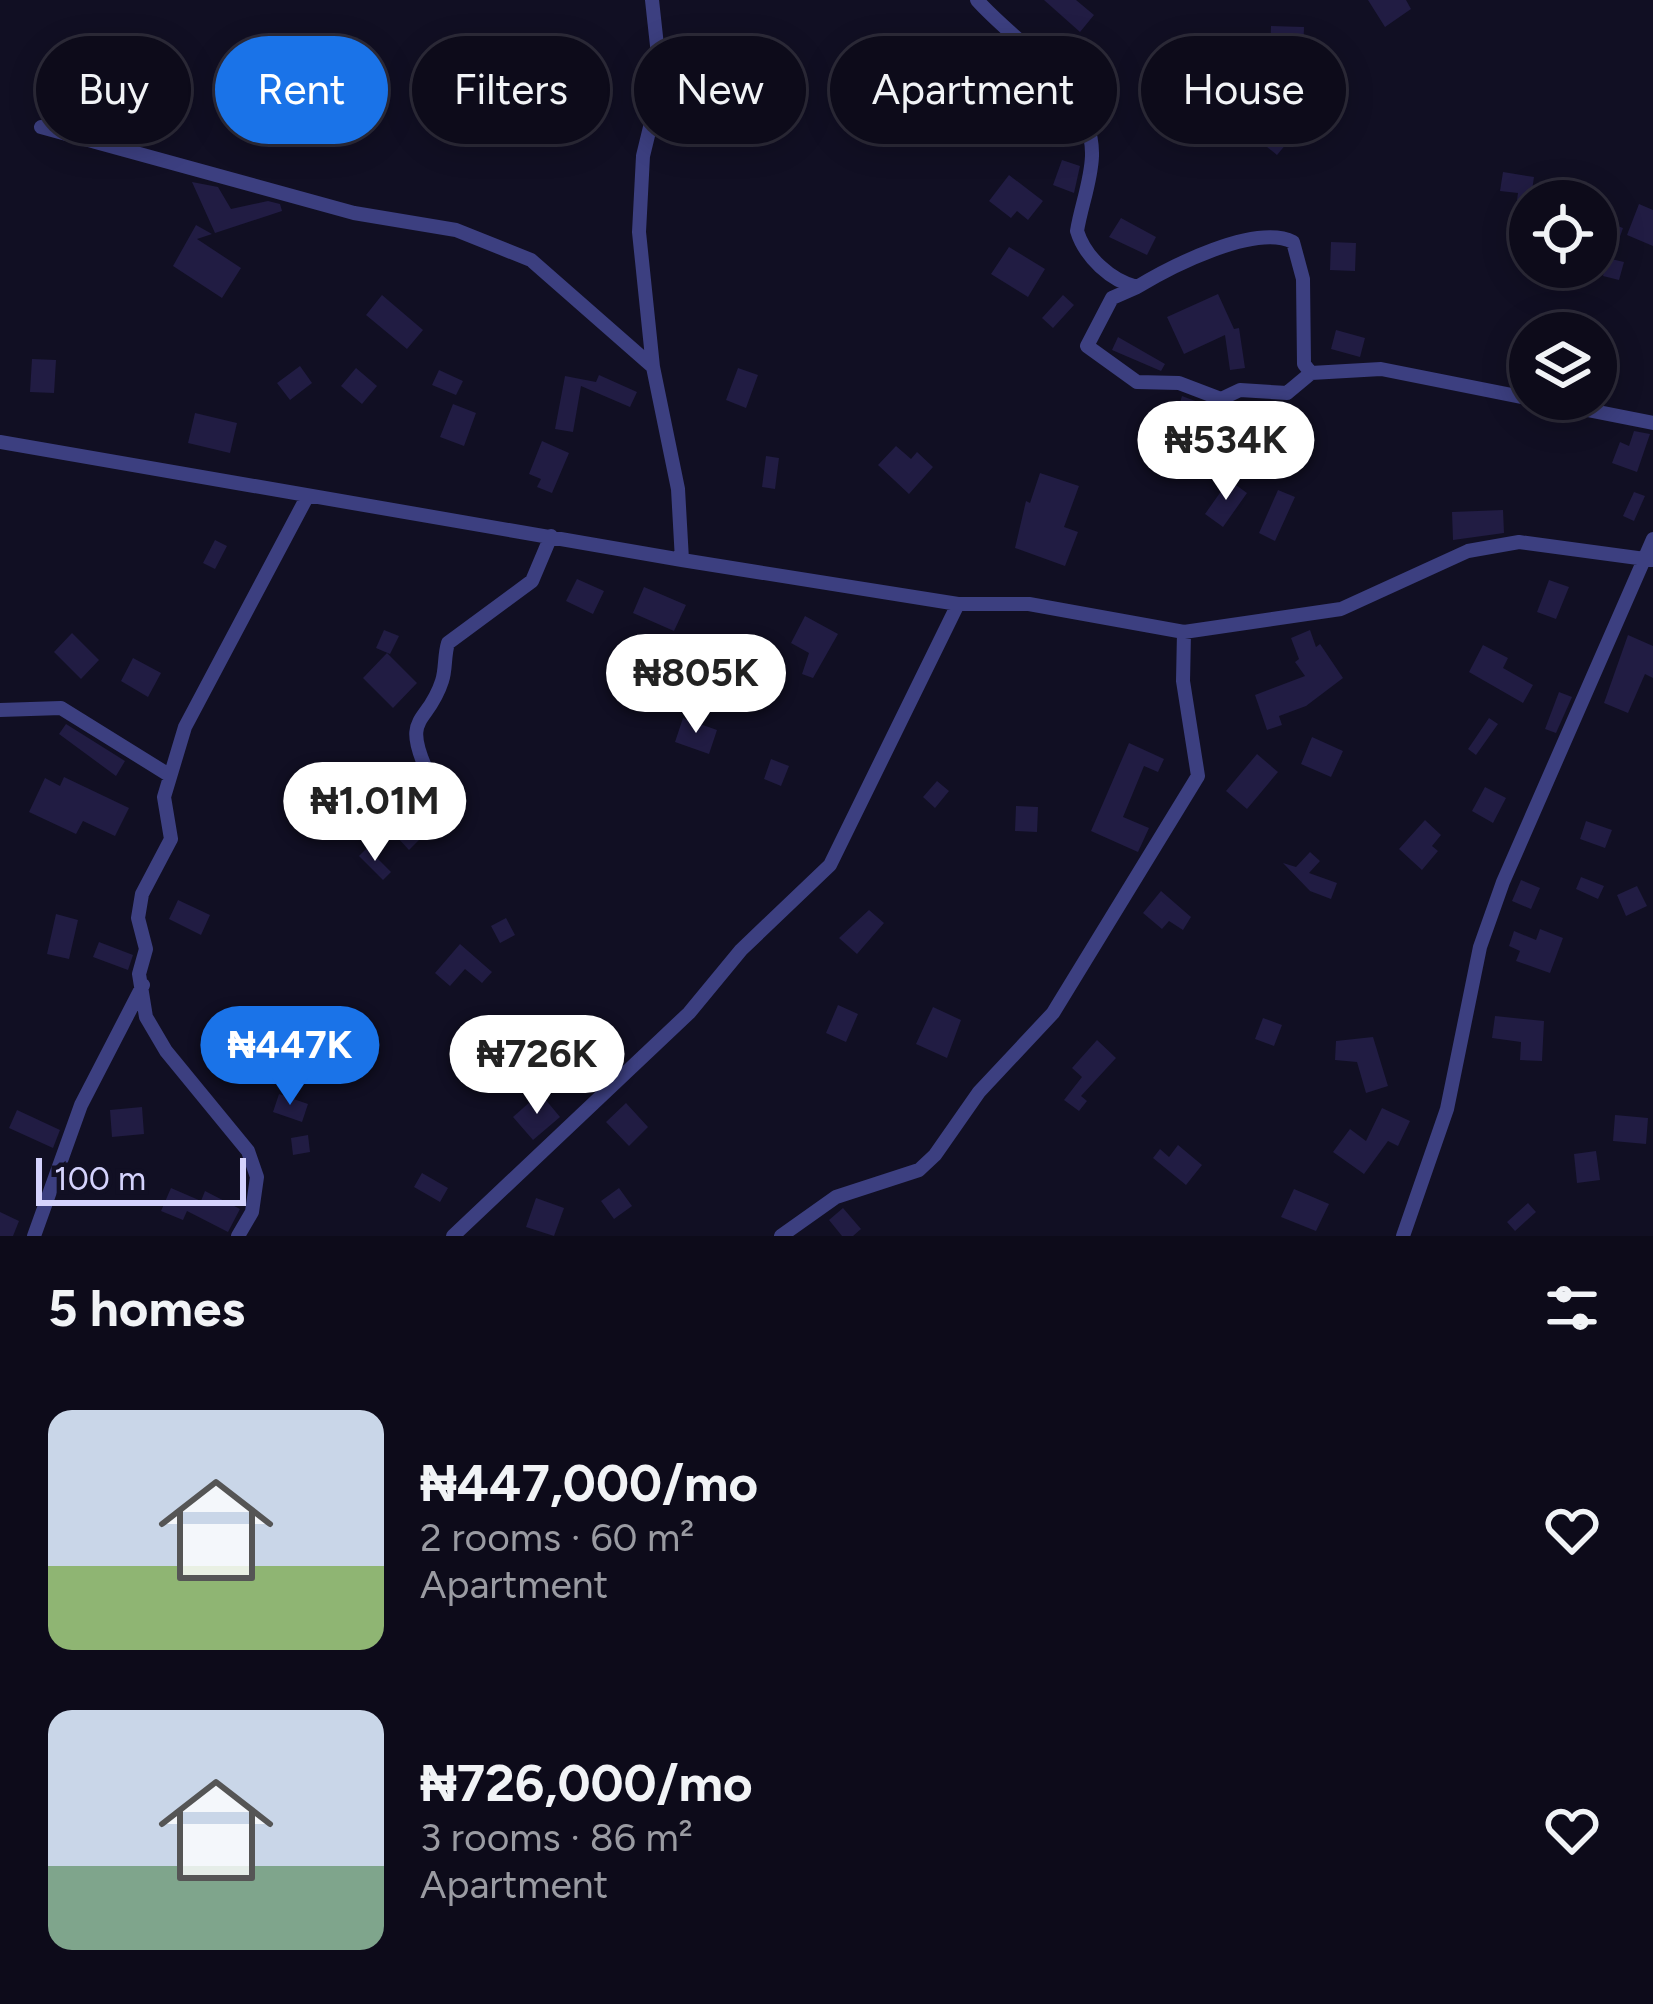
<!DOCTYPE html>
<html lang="en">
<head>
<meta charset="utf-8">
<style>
	:root { --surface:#0d0b1a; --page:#161423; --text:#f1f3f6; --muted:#9a9ba2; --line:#2d2b39; --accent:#1a73e8 }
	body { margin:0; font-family:Figtree,sans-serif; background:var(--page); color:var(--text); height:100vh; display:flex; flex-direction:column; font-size:45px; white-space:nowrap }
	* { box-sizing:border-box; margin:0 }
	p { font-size:39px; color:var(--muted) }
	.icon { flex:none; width:66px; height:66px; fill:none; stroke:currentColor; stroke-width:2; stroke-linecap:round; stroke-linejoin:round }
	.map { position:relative; height:1236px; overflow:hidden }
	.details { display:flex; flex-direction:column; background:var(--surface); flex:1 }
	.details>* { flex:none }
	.hud { position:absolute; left:36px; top:36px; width:1581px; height:108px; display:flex; gap:24px }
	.tools { position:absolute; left:1509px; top:180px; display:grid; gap:24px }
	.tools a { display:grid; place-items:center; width:108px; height:108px; border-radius:50%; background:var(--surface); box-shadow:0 6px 30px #0003,0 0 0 3px var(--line); font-size:60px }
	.scale { position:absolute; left:36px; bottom:30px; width:210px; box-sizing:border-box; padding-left:12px; border:6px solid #d5d3fd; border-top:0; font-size:33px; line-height:42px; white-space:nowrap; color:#d5d3fd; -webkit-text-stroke:9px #110f23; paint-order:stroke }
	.price { position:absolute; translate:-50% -102px; padding:0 27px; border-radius:42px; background:#fff; color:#222; font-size:39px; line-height:78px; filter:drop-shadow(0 3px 6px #0008) }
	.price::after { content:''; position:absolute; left:50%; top:72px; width:36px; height:27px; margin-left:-18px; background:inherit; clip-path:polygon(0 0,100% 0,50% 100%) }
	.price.on { background:var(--accent); color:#fff }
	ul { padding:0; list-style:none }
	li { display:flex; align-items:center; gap:36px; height:300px; padding:0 48px }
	li span { display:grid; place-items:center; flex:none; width:336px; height:240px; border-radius:24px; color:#555 }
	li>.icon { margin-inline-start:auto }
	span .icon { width:144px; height:144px; fill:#fffc; stroke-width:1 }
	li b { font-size:51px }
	h2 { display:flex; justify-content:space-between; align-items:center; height:144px; padding:0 48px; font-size:51px }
	.tag { padding:0 42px; border-radius:54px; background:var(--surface); box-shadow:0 6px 30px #0003,0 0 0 3px var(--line); font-size:42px; line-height:108px }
	.tag.on { background:var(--accent); color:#fff }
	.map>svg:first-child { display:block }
	.building { fill:#211c43 }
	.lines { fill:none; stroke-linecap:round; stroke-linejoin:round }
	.minor { stroke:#3c3f80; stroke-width:14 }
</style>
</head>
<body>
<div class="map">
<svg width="1653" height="1236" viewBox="0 0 1653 1236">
	<rect width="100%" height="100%" fill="#110f23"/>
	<!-- building -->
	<path class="building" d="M1044,0H1076L1094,15L1080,32Z
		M1368,0H1406L1411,9L1385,27Z
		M1271,26L1304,27L1303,56H1270Z
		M950,62L973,84L957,102L933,80Z
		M1276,113L1297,131L1277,155L1256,138Z
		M1062,160L1080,166L1074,193L1053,185Z
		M1503,172L1534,177L1529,210L1516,208L1518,193L1500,191Z
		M1009,175L1043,201L1028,220L1017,211L1011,218L989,201Z
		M192,182L218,187L231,209L268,201L280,204L282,211L215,233Z
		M1639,204L1653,210V246L1627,235Z
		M1121,218L1156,237L1147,255L1109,237Z
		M1596,218L1623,228L1613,256L1596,250Z
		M196,225L212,234L197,239L241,268L222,298L173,266Z
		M1331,242L1356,243L1355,271L1330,270Z
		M1009,247L1045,269L1028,297L991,274Z
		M1607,258L1624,262L1619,280L1603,276Z
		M1218,294L1234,329L1239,328L1245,368L1230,370L1225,335L1184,354L1167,317Z
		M382,295L423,330L407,349L366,315Z
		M1063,295L1074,305L1053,328L1042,318Z
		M1336,330L1365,338L1360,357L1331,349Z
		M1118,337L1165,364L1161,371L1112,350Z
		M32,359L56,360L54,393L30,392Z
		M300,366L312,383L290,400L277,383Z
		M356,368L377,386L362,404L341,386Z
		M738,368L758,375L746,408L726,400Z
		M439,370L463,381L456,395L432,385Z
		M599,375L637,392L630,407L581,386L573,432L555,429L565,376L596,382Z
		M1182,396L1211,407L1203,431L1174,421Z
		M1251,402L1269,405L1260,430L1242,423Z
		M453,404L476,413L464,446L440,437Z
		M195,413L237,423L230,453L188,443Z
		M1634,431L1650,434L1637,472L1612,463L1620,442L1629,446Z
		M1277,433L1302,444L1292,466L1267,455Z
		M542,441L569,453L552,493L537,487L541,479L529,474Z
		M896,446L911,459L917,452L933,467L909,494L878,465Z
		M766,456L779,458L775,489L762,487Z
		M1040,473L1079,486L1064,527L1078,532L1065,566L1015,548L1026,501L1030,503Z
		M1229,480L1247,493L1223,527L1205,514Z
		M1278,490L1295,497L1275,541L1259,533Z
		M1634,492L1645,496L1634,521L1623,516Z
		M1503,510L1504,533L1453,540L1452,512Z
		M215,540L227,546L215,569L203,563Z
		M577,579L604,591L593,614L566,601Z
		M1549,580L1569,587L1556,619L1537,612Z
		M644,587L686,605L674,631L633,613Z
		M805,616L838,634L813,678L802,674L809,653L791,643Z
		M384,630L399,636L390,654L376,648Z
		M1310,630L1316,647L1320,644L1343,678L1306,706L1279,716L1282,725L1267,730L1255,695L1305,676L1295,662L1299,659L1291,638Z
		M72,633L99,660L81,679L54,652Z
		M1628,635L1653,646V678L1645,674L1628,713L1604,703Z
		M1483,645L1508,658L1503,668L1533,685L1523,703L1469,672Z
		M387,653L417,683L393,708L363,678Z
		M133,658L161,673L148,697L121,681Z
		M1559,692L1572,697L1556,733L1545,729Z
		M683,718L717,730L709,754L675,742Z
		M1489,718L1498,724L1476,755L1468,749Z
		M66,724L125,761L116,776L59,734Z
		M1312,737L1343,751L1331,777L1301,764Z
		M1129,743L1164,759L1158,772L1144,766L1123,817L1149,828L1138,852L1091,831Z
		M1257,754L1278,772L1247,809L1226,791Z
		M771,759L789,766L781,786L764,779Z
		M64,777L129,808L115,836L83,821L76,834L29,812L45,778L60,786Z
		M937,781L949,791L935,808L923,797Z
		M1485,787L1506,798L1493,823L1472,811Z
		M408,801L432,827L409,850L384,823Z
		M1016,806L1038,807L1037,832L1015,831Z
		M1425,820L1441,835L1432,846L1438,851L1422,870L1399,849Z
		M1586,821L1612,830L1605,848L1580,839Z
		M367,848L391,872L383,880L359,856Z
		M1310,852L1320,861L1309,873L1337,883L1331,899L1310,891L1283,863L1296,867Z
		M1581,877L1604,886L1598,899L1576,889Z
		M1521,880L1540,888L1531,909L1512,901Z
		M1637,886L1647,906L1626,916L1617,895Z
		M1161,891L1191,917L1183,930L1169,921L1162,929L1143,913Z
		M178,900L210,915L201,935L169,919Z
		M869,910L884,923L857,954L839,938Z
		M56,914L78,920L69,959L47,954Z
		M506,918L515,935L500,943L491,926Z
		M1540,929L1563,938L1550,973L1516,961L1520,951L1509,946L1514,931L1536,940Z
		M99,942L133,955L128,970L93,957Z
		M460,944L492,972L482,983L465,969L450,986L435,973Z
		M838,1005L858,1014L846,1042L826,1033Z
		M933,1007L961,1020L947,1058L916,1044Z
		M1495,1016L1544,1021L1542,1061L1520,1060L1521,1042L1492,1038Z
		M1263,1018L1282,1025L1274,1046L1255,1039Z
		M573,1034L595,1051L578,1072L556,1054Z
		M1373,1037L1388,1086L1366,1093L1357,1062L1335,1060L1336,1041Z
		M1097,1040L1116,1058L1081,1096L1087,1101L1079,1111L1064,1100L1082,1077L1072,1068Z
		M540,1093L560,1117L533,1140L513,1117Z
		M279,1094L308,1104L302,1122L273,1112Z
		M626,1103L648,1127L629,1146L606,1122Z
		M142,1107L144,1134L112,1137L110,1110Z
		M1382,1108L1410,1121L1398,1146L1388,1141L1364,1174L1333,1152L1350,1129L1366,1141Z
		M17,1110L60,1130L53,1148L9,1128Z
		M1615,1115L1648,1118L1646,1144L1613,1141Z
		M308,1135L310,1152L293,1155L291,1138Z
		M1178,1145L1202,1165L1186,1185L1153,1158L1160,1149L1169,1157Z
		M1596,1151L1600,1180L1577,1183L1574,1154Z
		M422,1173L448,1188L440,1202L414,1187Z
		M171,1188L201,1201L205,1191L240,1209L228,1232L187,1211L183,1220L161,1211Z
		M619,1188L632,1206L614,1219L601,1201Z
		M1294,1189L1329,1204L1316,1231L1281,1217Z
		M536,1198L564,1208L554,1236L526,1227Z
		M1528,1203L1536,1212L1515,1231L1507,1222Z
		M843,1208L861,1229L853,1236H842L829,1220Z
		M0,1212L19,1221L13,1236H0Z"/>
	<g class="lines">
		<!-- minor -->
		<path class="minor" d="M652,0L661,82L643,156L639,232L653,367L678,489L682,560
			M977,0C1017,45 1094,89 1092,156C1091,182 1081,206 1077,231C1085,257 1111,281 1137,287C1170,267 1255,223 1293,242L1303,279L1304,364L1311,373
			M41,127L354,213L456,230L531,260L653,367
			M1137,287L1112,298L1087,346L1137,382L1179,383L1221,399L1240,390L1287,393L1311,373L1381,369L1653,423
			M0,442L682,560L958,604H1029L1184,632L1341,609L1468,551L1519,542L1653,560
			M0,710L61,708L169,775
			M426,769C402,714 428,725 442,681C446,669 444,656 448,643L532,581L551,536
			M34,1236L81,1105L143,985
			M238,1236L252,1212L257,1177L248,1151L166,1051L146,1017L139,974L146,949L138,918L142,894L171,839L164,797L185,727L307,497
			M453,1236L689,1013L741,950L830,865L958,604
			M781,1236L836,1197L919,1170L935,1155L979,1092L1053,1013L1198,776L1183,681L1184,632
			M1403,1236L1447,1109L1480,947L1503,882L1653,539"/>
	</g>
</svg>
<div class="tools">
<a><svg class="icon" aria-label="locate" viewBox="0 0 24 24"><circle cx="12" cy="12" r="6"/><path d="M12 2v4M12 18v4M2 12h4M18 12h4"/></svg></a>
<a><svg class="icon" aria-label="layers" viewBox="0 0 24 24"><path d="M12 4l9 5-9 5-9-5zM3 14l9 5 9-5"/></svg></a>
</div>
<div class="scale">100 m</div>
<b class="price" style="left:1226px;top:503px">₦534K</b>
<b class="price" style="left:696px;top:736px">₦805K</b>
<b class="price" style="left:375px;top:864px">₦1.01M</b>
<b class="price on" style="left:290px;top:1108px">₦447K</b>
<b class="price" style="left:537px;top:1117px">₦726K</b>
<div class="hud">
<a class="tag">Buy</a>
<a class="tag on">Rent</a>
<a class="tag">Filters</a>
<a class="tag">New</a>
<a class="tag">Apartment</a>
<a class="tag">House</a>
</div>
</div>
<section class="details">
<h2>5 homes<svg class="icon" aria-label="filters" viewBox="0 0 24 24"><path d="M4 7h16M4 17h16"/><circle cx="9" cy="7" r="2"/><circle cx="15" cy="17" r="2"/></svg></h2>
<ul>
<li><span style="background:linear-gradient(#c9d6e8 65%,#8fb573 0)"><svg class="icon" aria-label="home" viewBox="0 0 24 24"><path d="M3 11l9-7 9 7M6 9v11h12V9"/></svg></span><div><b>₦447,000/mo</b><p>2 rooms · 60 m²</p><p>Apartment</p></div><svg class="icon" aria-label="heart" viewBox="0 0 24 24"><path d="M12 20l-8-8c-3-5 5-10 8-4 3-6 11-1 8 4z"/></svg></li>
<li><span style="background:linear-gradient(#c9d6e8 65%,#7fa58c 0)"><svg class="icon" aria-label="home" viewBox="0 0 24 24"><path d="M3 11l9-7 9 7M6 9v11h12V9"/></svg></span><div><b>₦726,000/mo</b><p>3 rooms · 86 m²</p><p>Apartment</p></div><svg class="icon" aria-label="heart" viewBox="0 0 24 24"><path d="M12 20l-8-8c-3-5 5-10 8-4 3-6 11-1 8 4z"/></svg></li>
</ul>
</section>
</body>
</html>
